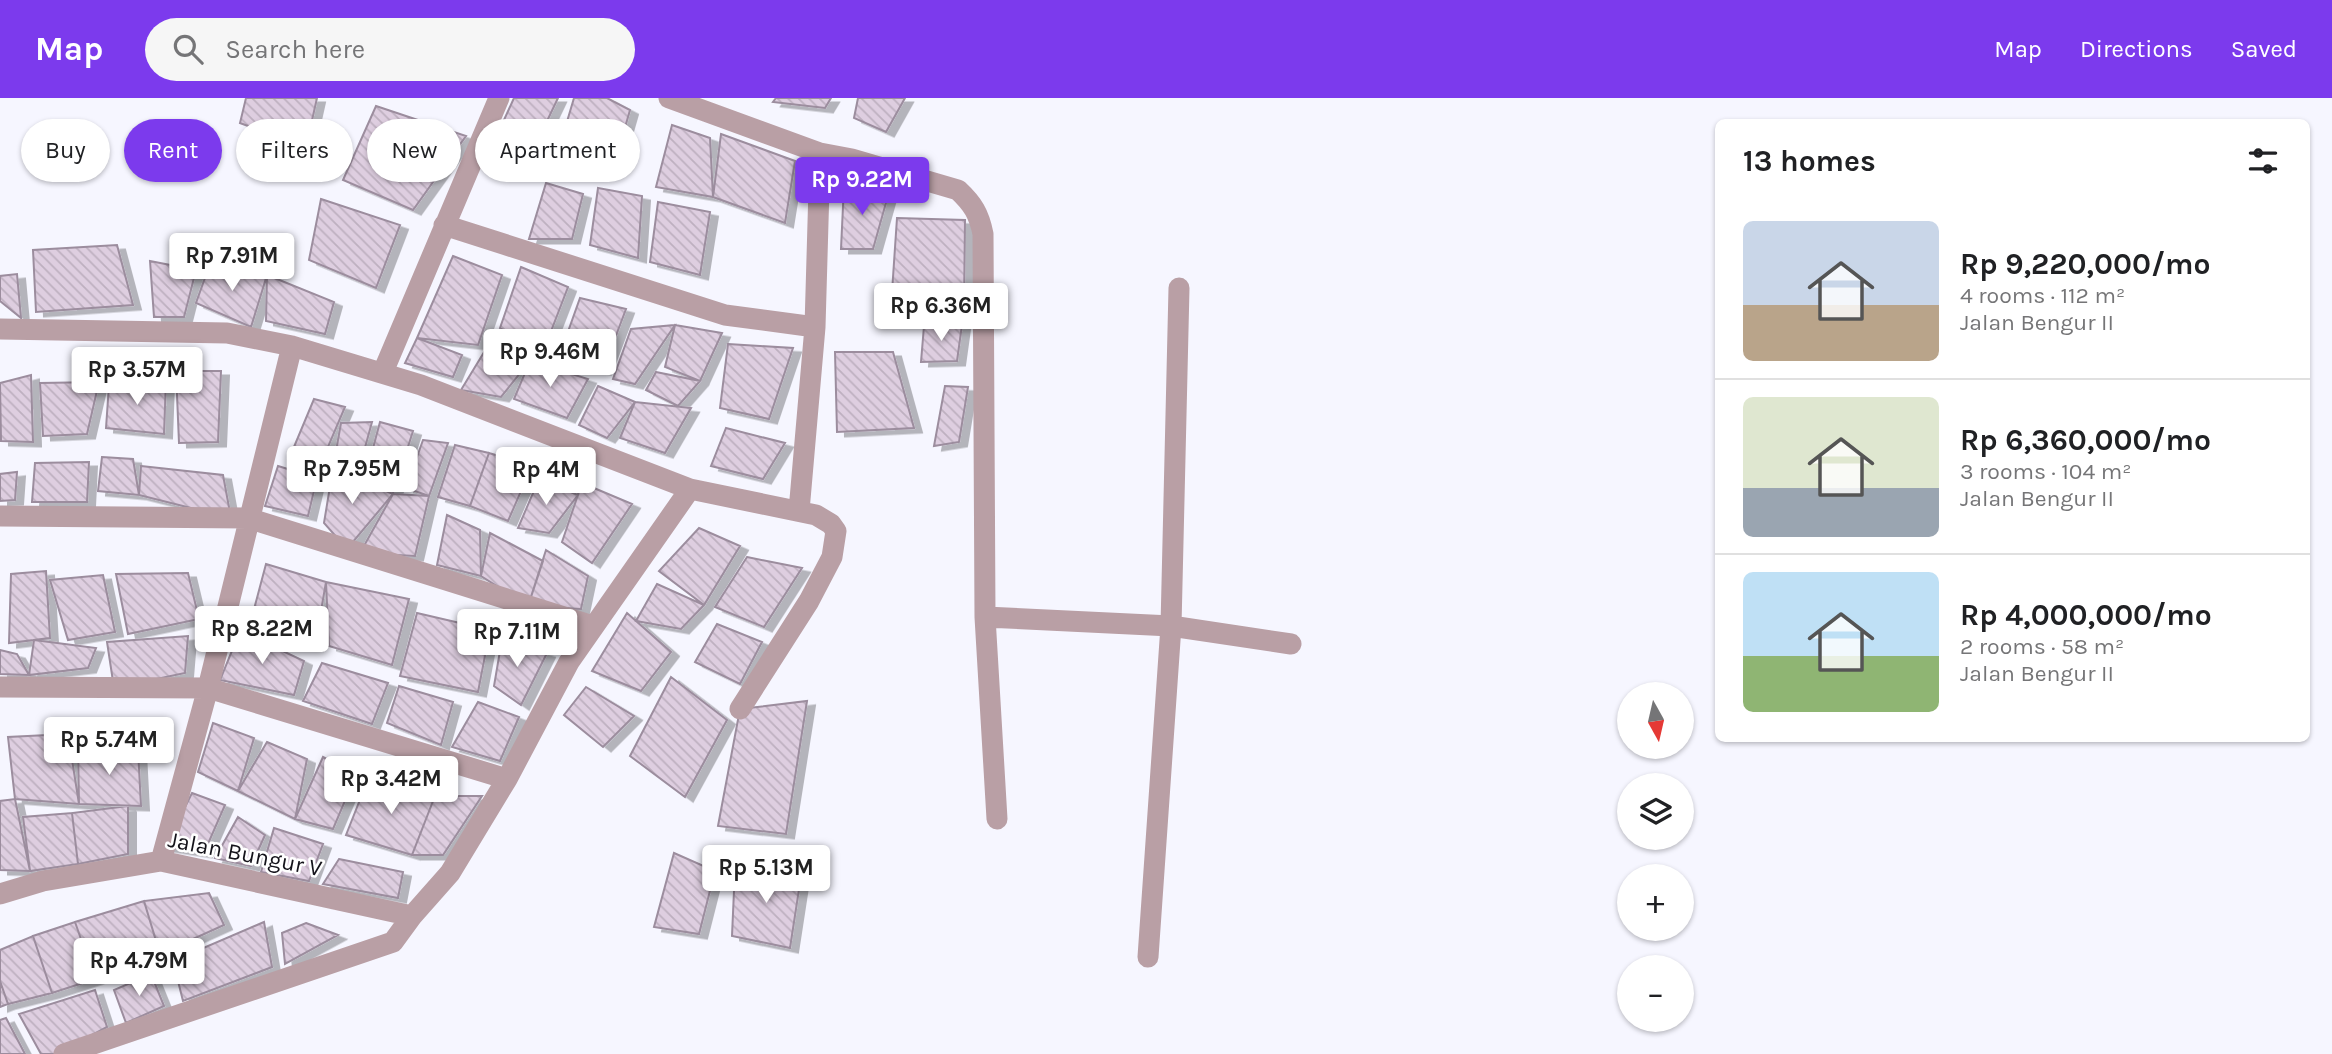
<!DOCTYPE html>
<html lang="en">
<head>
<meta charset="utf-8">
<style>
	:root { --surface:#fff; --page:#f6f6f6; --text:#202124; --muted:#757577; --line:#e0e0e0; --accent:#7c3aed }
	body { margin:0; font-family:Karla,sans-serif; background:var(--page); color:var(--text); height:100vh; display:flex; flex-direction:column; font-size:26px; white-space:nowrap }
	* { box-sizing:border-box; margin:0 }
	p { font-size:23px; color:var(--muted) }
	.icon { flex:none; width:38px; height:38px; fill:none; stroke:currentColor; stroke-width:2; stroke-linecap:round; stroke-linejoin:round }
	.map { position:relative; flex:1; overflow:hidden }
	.sheet { position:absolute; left:1715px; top:21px; width:595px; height:623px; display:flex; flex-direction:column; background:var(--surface); border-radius:10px; box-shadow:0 2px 5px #0004 }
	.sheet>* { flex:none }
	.banner { position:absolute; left:21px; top:21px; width:665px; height:63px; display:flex; gap:14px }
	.needle { width:46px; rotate:172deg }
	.buttons { position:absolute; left:1617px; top:584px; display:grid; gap:14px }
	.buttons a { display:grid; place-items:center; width:77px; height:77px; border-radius:50%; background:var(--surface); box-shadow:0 2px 5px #0004; font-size:35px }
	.price { position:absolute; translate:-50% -60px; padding:0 16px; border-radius:7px; background:#fff; color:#222; font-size:23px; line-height:46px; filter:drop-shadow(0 2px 4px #0008) }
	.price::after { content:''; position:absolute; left:50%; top:42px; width:21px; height:16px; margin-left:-10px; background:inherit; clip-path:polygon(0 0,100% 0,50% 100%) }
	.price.on { background:var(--accent); color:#fff }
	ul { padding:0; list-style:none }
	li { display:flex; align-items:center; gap:21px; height:175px; padding:0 28px }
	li+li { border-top:2px solid var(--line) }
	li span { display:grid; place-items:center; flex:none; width:196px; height:140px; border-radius:10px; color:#555 }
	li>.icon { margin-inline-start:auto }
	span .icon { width:84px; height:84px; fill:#fffc; stroke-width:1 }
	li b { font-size:30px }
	h2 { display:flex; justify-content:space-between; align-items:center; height:84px; padding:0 28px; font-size:30px }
	.tag { padding:0 24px; border-radius:32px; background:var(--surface); box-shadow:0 2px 5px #0004; font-size:24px; line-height:63px }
	.tag.on { background:var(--accent); color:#fff }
	header { display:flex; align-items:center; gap:42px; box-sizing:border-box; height:98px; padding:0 35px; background:var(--accent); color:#fff }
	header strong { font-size:33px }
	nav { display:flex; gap:38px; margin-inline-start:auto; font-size:24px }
	.search { width:490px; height:63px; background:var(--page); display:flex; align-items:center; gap:18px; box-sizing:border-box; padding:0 24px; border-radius:38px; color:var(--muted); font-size:26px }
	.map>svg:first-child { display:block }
	.building { fill:url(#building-back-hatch); stroke:#9c8d9e; stroke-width:2; filter:url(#shadow) }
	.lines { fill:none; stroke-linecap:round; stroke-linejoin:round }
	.street { stroke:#b99fa5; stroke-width:21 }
	.labels { text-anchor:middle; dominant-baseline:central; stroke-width:5; stroke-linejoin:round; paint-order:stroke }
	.street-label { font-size:23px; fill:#14131a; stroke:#fff }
</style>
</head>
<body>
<header>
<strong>Map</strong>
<div class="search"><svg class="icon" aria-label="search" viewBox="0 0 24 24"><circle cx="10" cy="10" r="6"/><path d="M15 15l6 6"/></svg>Search here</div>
<nav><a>Map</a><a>Directions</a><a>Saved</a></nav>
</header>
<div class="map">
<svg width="2332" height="956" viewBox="0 0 2332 956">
	<defs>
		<pattern id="building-back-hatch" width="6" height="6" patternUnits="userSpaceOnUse" patternTransform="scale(1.75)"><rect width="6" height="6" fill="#decee0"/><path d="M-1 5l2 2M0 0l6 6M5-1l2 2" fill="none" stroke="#beb0c0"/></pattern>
		<filter id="shadow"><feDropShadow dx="8" dy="4.5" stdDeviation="0" flood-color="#0004"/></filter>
	</defs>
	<rect width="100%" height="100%" fill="#f6f6ff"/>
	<!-- building -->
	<path class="building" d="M246,0H317L306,49L240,25Z
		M514,0H558L538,42L493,46Z
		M574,0H607L630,12L613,71L558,54Z
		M776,0H831L825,10L773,4Z
		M858,0H905L886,34L854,20Z
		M376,8L466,38L413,112L343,82Z
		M672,27L710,40L713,99L656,89Z
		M721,36L795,63L785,125L713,99Z
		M546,85L583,96L572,141H529Z
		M844,87L889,94L873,151H841Z
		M598,90L642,98L638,160L590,147Z
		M321,101L400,127L376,190L309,162Z
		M658,104L710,114L700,177L650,164Z
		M897,120L965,122L964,209H891Z
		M117,147L133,207L36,214L33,152Z
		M453,158L502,177L478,247L417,240Z
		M150,163L196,172L184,219H154Z
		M210,166L267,177L251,229L196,205Z
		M521,169L568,189L543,254L500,230Z
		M17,176L21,220L0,203V178Z
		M267,177L334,204L325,236L266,223Z
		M580,200L626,211L603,272L559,259Z
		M675,227L722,235L700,283L665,269Z
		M675,227L635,286L613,281L631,231Z
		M962,227L957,263L921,264L924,228Z
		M417,240L462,257L453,279L405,265Z
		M489,246L530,263L501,299L461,292Z
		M728,246L793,250L769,321L720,310Z
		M835,254H893L914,330L837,334Z
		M530,263L588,281L567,320L514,301Z
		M176,273H221L218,344L179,345Z
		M656,274L700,283L678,308L646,292Z
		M31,277L33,344L1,343L0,285Z
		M166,282L164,336L106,330L109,287Z
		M99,284L87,336L43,338L40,285Z
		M598,288L635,304L607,340L579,327Z
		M945,288L968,289L959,344L934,348Z
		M314,301L345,309L319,370L291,356Z
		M635,304L691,310L665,355L620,340Z
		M372,324L358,375L333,370L341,325Z
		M380,324L413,333L393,396L364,384Z
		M726,330L785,345L763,381L711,368Z
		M423,342L448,345L429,398L406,390Z
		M455,347L489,355L470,408L438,399Z
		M489,355L532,368L508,423L470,408Z
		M102,359L133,361L139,397L98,393Z
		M89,364L87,404H32L35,365Z
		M141,368L223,377L231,420L139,397Z
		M278,368L317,380L308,418L265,408Z
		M333,370L393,396L347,451L324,425Z
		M17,374L15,402L0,403V376Z
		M539,381L578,397L549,435L518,430Z
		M582,385L632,406L592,465L562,444Z
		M393,396L429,398L415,458L360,455Z
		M447,417L480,432L481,478L437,467Z
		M699,430L740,448L704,507L659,473Z
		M490,435L543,463L528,508L481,478Z
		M546,452L588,478L581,511L528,508Z
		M747,459L802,470L764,529L715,509Z
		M266,466L326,484L315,548L253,515Z
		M46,473L50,540L9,545L11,476Z
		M188,475L199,521L128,536L116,476Z
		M103,477L115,534L68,542L50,482Z
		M326,484L409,501L392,567L329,548Z
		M657,486L704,507L681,531L636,523Z
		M417,515L490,532L478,594L400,578Z
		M627,515L671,554L641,593L592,573Z
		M717,526L762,544L740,586L695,564Z
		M240,533L304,563L294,597L220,582Z
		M188,538L185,575L114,590L107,544Z
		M502,541L547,555L521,607L494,588Z
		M34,542L96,550L88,570L29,577Z
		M0,552L17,556L29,577L0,576Z
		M322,565L388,585L372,626L303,603Z
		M671,579L727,622L685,699L630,658Z
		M399,588L453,604L441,647L387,625Z
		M586,589L634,618L603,649L564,617Z
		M807,603L786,736L718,728L740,611Z
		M478,604L519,619L500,663L452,649Z
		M213,625L254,640L238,693L198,674Z
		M68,636L79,706L15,701L8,639Z
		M267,644L307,661L295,721L238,693Z
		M78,649L138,651L141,708L79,706Z
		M323,659L356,677L333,731L295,721Z
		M369,679L435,698L412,757L346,737Z
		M192,695L225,707L204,755L165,749Z
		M435,698H482L443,757H412Z
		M15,701L30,773L0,772V703Z
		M128,708V756L78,766L72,715Z
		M72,715L78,766L30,773L23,719Z
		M238,719L265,737L251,768L215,760Z
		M274,730L323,746L309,783L261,774Z
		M674,755L715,773L699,836L654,829Z
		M339,761L403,774L398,800L323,786Z
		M735,770L802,772L790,850L732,838Z
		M209,795L224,827L160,856L144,803Z
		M144,803L160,856L95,881L75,824Z
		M75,824L95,881L52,895L33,838Z
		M264,824L272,869L183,903L173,863Z
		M306,825L338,837L285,866L282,835Z
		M33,838L52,895L8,906L0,883V852Z
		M151,876L164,908L126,925L114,892Z
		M0,883L8,906L0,909Z
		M95,892L107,929L57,956H41L19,916Z
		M6,920L25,956H0V922Z"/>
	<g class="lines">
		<!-- street -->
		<path class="street" d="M669,0L820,55
			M444,127L725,217L815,229L820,55L852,61L958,92C973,106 979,116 983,136L985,519L1171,528L1179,190
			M0,231L227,235L292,248L421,287L690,391L816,417L831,426L836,433L832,459L809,503L740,611
			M383,274L499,0
			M799,413L815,229
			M0,418L248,420L593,528
			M985,519L997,721
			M0,589L208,590L507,681
			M161,763L208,590L292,248
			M0,796L43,783L161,763L412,818
			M1148,859L1171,528L1291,546
			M64,956L393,844L412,818L450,775L507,681L569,564L690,391"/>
	</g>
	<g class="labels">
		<!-- street labels -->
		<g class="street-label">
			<text transform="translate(245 756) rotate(11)">Jalan Bungur V</text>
		</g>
	</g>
</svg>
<div class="buttons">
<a><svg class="needle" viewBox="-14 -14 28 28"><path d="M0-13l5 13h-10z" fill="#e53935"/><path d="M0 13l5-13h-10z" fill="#757577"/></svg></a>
<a><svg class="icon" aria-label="layers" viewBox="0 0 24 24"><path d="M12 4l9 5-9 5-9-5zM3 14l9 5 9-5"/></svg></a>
<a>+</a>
<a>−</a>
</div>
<b class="price on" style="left:862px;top:119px">Rp 9.22M</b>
<b class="price" style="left:232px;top:195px">Rp 7.91M</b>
<b class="price" style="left:941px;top:245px">Rp 6.36M</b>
<b class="price" style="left:550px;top:291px">Rp 9.46M</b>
<b class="price" style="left:137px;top:309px">Rp 3.57M</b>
<b class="price" style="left:352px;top:408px">Rp 7.95M</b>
<b class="price" style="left:546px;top:409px">Rp 4M</b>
<b class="price" style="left:262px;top:568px">Rp 8.22M</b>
<b class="price" style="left:517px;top:571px">Rp 7.11M</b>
<b class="price" style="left:109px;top:679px">Rp 5.74M</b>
<b class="price" style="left:391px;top:718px">Rp 3.42M</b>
<b class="price" style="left:766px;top:807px">Rp 5.13M</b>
<b class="price" style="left:139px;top:900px">Rp 4.79M</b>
<div class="banner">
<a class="tag">Buy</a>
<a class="tag on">Rent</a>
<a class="tag">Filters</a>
<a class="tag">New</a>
<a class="tag">Apartment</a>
</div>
<section class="sheet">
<h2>13 homes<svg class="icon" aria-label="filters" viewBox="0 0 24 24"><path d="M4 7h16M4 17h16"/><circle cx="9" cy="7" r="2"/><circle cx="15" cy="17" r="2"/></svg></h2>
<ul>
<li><span style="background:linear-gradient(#c9d6e8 60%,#b9a48a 0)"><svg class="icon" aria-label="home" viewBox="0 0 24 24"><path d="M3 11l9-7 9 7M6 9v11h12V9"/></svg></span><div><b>Rp 9,220,000/mo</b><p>4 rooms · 112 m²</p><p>Jalan Bengur II</p></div></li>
<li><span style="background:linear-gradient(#dfe7d0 65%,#9aa5b1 0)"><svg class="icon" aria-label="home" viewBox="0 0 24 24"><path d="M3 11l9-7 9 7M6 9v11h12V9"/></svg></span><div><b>Rp 6,360,000/mo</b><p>3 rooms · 104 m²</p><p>Jalan Bengur II</p></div></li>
<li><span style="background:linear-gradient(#bfe0f5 60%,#8fb573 0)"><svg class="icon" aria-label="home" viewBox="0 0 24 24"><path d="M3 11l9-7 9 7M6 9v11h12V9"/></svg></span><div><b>Rp 4,000,000/mo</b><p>2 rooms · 58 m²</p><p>Jalan Bengur II</p></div></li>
</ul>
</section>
</div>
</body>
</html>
